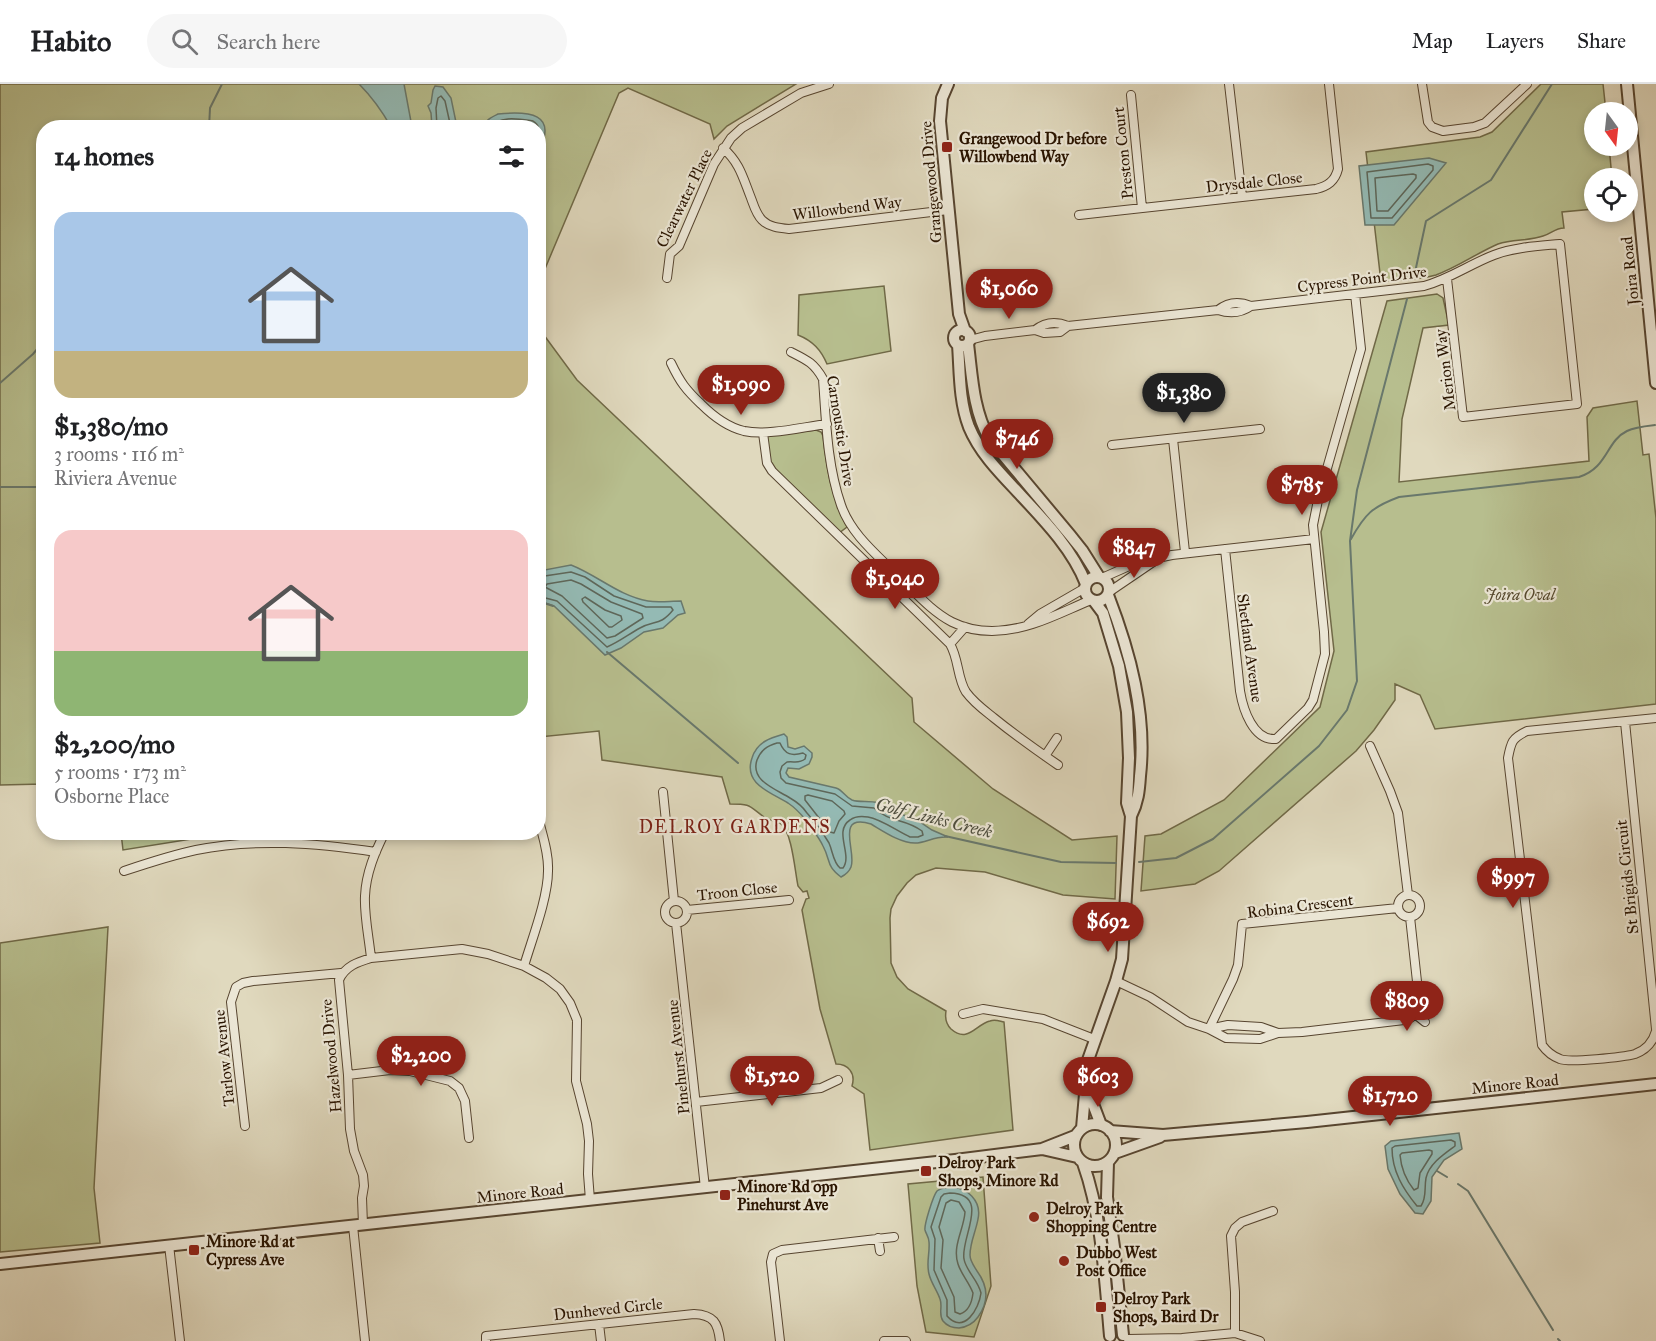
<!DOCTYPE html>
<html lang="en">
<head>
<meta charset="utf-8">
<style>
	:root { --surface:#fff; --page:#f6f6f6; --text:#202124; --muted:#757577; --line:#e0e0e0; --accent:#8f2418 }
	body { margin:0; font-family:"IM FELL Great Primer",serif; background:var(--page); color:var(--text); height:100vh; display:flex; flex-direction:column; font-size:22px; white-space:nowrap }
	* { box-sizing:border-box; margin:0 }
	p { font-size:20px; color:var(--muted) }
	.icon { flex:none; width:33px; height:33px; fill:none; stroke:currentColor; stroke-width:2; stroke-linecap:round; stroke-linejoin:round }
	.map { position:relative; flex:1; overflow:hidden }
	.details { position:absolute; left:36px; top:36px; width:510px; height:720px; display:flex; flex-direction:column; background:var(--surface); border-radius:24px; box-shadow:0 3px 9px #0003 }
	.details>* { flex:none }
	.needle { width:39px; rotate:165deg }
	.tools { position:absolute; left:1584px; top:18px; display:grid; gap:12px }
	.tools a { display:grid; place-items:center; width:54px; height:54px; border-radius:50%; background:var(--surface); box-shadow:0 3px 9px #0003; font-size:30px }
	.price { position:absolute; translate:-50% -51px; padding:0 14px; border-radius:21px; background:var(--accent); color:#fff; font-size:20px; line-height:39px; filter:drop-shadow(0 2px 3px #0008) }
	.price::after { content:''; position:absolute; left:50%; top:36px; width:18px; height:14px; margin-left:-9px; background:inherit; clip-path:polygon(0 0,100% 0,50% 100%) }
	.price.active { background:#222; color:#fff }
	ul { padding:0; list-style:none }
	li { display:grid; align-content:center; gap:12px; height:318px; padding:0 18px }
	li span { display:grid; place-items:center; height:186px; border-radius:18px; color:#555 }
	li>.icon { margin-inline-start:auto }
	span .icon { width:108px; height:108px; fill:#fffc; stroke-width:1 }
	li b { font-size:26px }
	h2 { display:flex; justify-content:space-between; align-items:center; height:72px; padding:0 18px; font-size:26px }
	header { display:flex; align-items:center; gap:36px; box-sizing:border-box; height:84px; padding:0 30px; background:var(--surface); border-bottom:2px solid var(--line) }
	header strong { font-size:28px }
	nav { display:flex; gap:33px; margin-inline-start:auto; font-size:21px }
	.search { width:420px; height:54px; background:var(--page); display:flex; align-items:center; gap:15px; box-sizing:border-box; padding:0 21px; border-radius:33px; color:var(--muted); font-size:22px }
	.map>svg:first-child { display:block }
	.green { fill:#b7be8e; stroke:#706947; stroke-width:1.5 }
	.water { fill:#94bab4; stroke:#69786c; stroke-width:1.5 }
	.lines { fill:none; stroke-linecap:round; stroke-linejoin:round }
	.shore { stroke:#5e675a; stroke-width:1.5 }
	.stream { stroke:#69786c; stroke-width:2 }
	.minor-casing { stroke:#574530; stroke-width:10 }
	.tertiary-casing { stroke:#574530; stroke-width:14 }
	.minor { stroke:#ebe6d5; stroke-width:8 }
	.tertiary { stroke:#ebe6d5; stroke-width:10 }
	.poi-dot { fill:#8f2418; stroke:#ebe6d5; stroke-width:2 }
	.labels { text-anchor:middle; dominant-baseline:central; stroke-width:4.5; stroke-linejoin:round; paint-order:stroke }
	.poi-label { font-size:16px; font-weight:bold; fill:#291400; stroke:#ebe6d5; text-anchor:start }
	.street-label { font-size:16px; fill:#291400; stroke:#ebe6d5 }
	.park-label { font-size:16px; font-style:italic; fill:#54472b; stroke:#ebe6d5 }
	.water-label { font-size:18px; font-style:italic; fill:#4e4e3f; stroke:#ebe6d5 }
	.neighbourhood-label { font-size:18px; letter-spacing:1.5px; fill:#7a1f14; stroke:#ebe6d5 }
</style>
</head>
<body>
<header>
<strong>Habito</strong>
<div class="search"><svg class="icon" aria-label="search" viewBox="0 0 24 24"><circle cx="10" cy="10" r="6"/><path d="M15 15l6 6"/></svg>Search here</div>
<nav><a>Map</a><a>Layers</a><a>Share</a></nav>
</header>
<div class="map">
<svg width="1656" height="1257" viewBox="0 0 1656 1257">
	<rect width="100%" height="100%" fill="#e0d9be"/>
	<filter id="stains"><feTurbulence type="fractalNoise" baseFrequency=".00333" numOctaves="4"/><feColorMatrix values="0 0 0 0 .2 0 0 0 0 .09 0 0 0 0 .02 0 0 0 .5 -.17"/></filter>
	<radialGradient id="worn" r=".72"><stop offset=".6" stop-color="#630" stop-opacity="0"/><stop offset="1" stop-color="#630" stop-opacity=".3"/></radialGradient>
	<!-- green -->
	<path class="green" d="M0,0H796L727,42L714,55L710,40L628,4L619,9L539,199L538,44H44L43,700L0,701Z
		M1541,0H1603L1606,28H1594V62H1609L1612,94H1594V125L1562,128L1564,144C1555,144 1551,150 1543,152C1529,157 1513,155 1498,160C1477,169 1458,183 1436,191C1418,196 1399,196 1381,198L1366,68L1480,53L1492,48Z
		M884,202L891,267L827,280C821,266 813,257 798,251L799,211Z
		M1437,210L1443,214L1449,241L1423,244L1402,335L1399,398L1589,377L1587,333L1593,324L1637,317L1643,371L1649,370L1656,434V620L1435,645L1420,611L1395,600V616L1374,646L1356,667L1219,787L1195,800L1141,807L1145,752L1161,750L1224,716L1320,623L1334,567L1321,448L1387,217Z
		M538,243L577,296L912,614L914,638L993,705L1072,756L1117,752L1115,815L1063,811L985,788L936,784L916,791L907,799L897,812L891,825L890,834L891,879L897,893L908,905L946,927C945,933 946,940 951,945C968,960 976,940 990,937C995,935 999,937 1004,938L1013,1046L870,1066L864,1010L852,1002C856,989 848,980 836,980L820,925L802,826L806,815L809,814L807,807L803,808L798,802C795,788 792,748 781,740C775,736 769,737 764,733C748,721 751,720 730,720L722,693L602,676L599,647L539,653Z
		M816,346L821,348L823,352C827,386 831,412 847,443L839,449L769,380L766,354L770,351Z
		M121,749V748L229,749L123,766Z
		M108,843L94,1104L100,1159L0,1168V859Z
		M983,1093L991,1202L974,1253L926,1248L917,1202L908,1100Z"/>
	<!-- water -->
	<path class="water" d="M359,0H404L412,43H391C382,27 372,13 359,0Z
		M435,2L443,3L451,14L457,43H432L431,29L428,22L431,19L433,6Z
		M498,30C529,27 558,29 539,67L538,44L484,43C485,36 492,33 498,30Z
		M1429,74L1446,79L1394,141H1365L1359,82Z
		M571,481C597,491 619,512 648,517C658,519 670,517 681,517L685,529L678,531L663,544L644,548L621,564L605,571L554,522L539,517V487Z
		M784,650L787,653L788,663L795,665L804,662L812,669V673L809,680L799,685L788,684L786,689L789,693L836,704C843,706 845,713 852,716C860,719 870,716 878,719L885,726L914,734L932,746L948,753C934,752 926,759 915,759C900,759 883,747 871,740C834,729 857,768 851,783C849,788 845,791 841,793C826,782 831,777 823,762C819,753 811,744 805,735C800,729 794,723 788,719C770,708 743,700 752,674C757,658 770,654 784,650Z
		M1459,1049L1462,1065L1444,1076L1432,1093L1431,1117L1423,1130L1415,1129L1400,1110L1388,1085L1385,1062L1391,1057Z
		M950,1103C967,1103 982,1117 978,1135C976,1147 970,1158 970,1171C970,1177 974,1182 977,1187C988,1202 989,1218 978,1233C973,1240 967,1243 959,1244C953,1244 947,1242 943,1237C938,1230 943,1223 940,1215C937,1206 931,1199 929,1190C926,1179 930,1169 929,1158C929,1153 926,1150 925,1146C924,1141 933,1112 937,1107C941,1104 945,1104 950,1103Z"/>
	<g class="lines">
		<!-- shore -->
		<path class="shore" d="M437,44L436,24L438,14L441,12L445,17L451,44
			M490,44C499,31 519,35 533,37C539,41 540,45 538,52
			M1428,80L1433,82V86L1392,134H1371L1367,88Z
			M1413,90L1416,91V94L1388,127H1377L1375,94Z
			M538,493L571,488L585,493L614,512L646,523H671L673,526C660,542 655,536 640,544C629,550 619,558 607,563L557,517L538,512
			M571,496L581,500L611,518L642,530L643,534L615,552L607,554L562,512L545,503L547,500Z
			M585,513L605,526L621,532L622,536L612,543H609L583,518L582,515Z
			M777,659H780C785,671 792,672 803,669L806,671L805,675C799,680 794,677 787,678L782,682L780,688L781,694L786,699L835,710L852,722L874,724C890,739 905,734 922,747L923,751L918,753H910C897,747 881,735 868,733C862,732 855,732 850,736C833,747 853,771 843,784H840C833,778 833,768 829,759C823,749 815,738 807,729C803,723 797,718 790,714C776,705 750,697 757,676C761,666 767,662 777,659Z
			M808,711L832,717L844,727L845,730L839,737L834,749L830,748L805,716V712Z
			M1451,1056L1455,1058V1062C1444,1070 1429,1080 1426,1094C1424,1105 1427,1113 1421,1122H1417C1403,1105 1392,1087 1392,1064L1395,1062Z
			M1429,1066L1432,1067V1070L1420,1089L1418,1104L1414,1106C1406,1096 1401,1083 1400,1071L1402,1069Z
			M950,1109C992,1110 960,1154 964,1175C966,1187 978,1196 981,1209C979,1225 964,1251 947,1232V1216L934,1186L935,1155L931,1143L941,1113L944,1110Z
			M951,1116L959,1118L965,1128C964,1145 952,1162 958,1180C961,1190 969,1198 973,1209C972,1218 969,1227 960,1230L955,1228L954,1213L941,1184L943,1156L939,1143L946,1119Z"/>
		<!-- stream -->
		<path class="stream" d="M209,44L210,24L222,0
			M1414,193L1426,137L1491,96L1552,0
			M0,299L33,270L44,257
			M0,403H44
			M1351,455C1365,430 1372,423 1399,413L1579,393C1608,384 1606,357 1627,347C1635,343 1646,342 1655,341
			M538,517L553,522
			M607,568L738,679
			M945,752L1061,778L1116,779
			M1139,778L1176,774L1213,755L1319,662L1347,626L1357,597L1350,457L1357,406L1407,215
			M1437,1087L1447,1093
			M1458,1100L1468,1107L1553,1246
			M1558,1255L1560,1257"/>
		<defs>
			<path id="minor" d="M1229,0L1242,113
				M1422,0L1428,38L1432,43L1443,47L1474,43L1485,39L1527,0
				M1131,11L1142,124
				M723,64C740,79 743,94 751,114C754,122 756,130 762,136C769,143 779,144 789,145L948,126
				M1079,131L1316,105C1328,102 1335,97 1338,85L1329,0
				M667,194L670,170L679,162L714,80L731,54L742,44L801,9L829,0
				M1218,226C1228,218 1239,217 1251,222
				M1035,246C1045,238 1056,237 1068,242L1218,226C1230,230 1241,229 1251,222L1424,202C1450,195 1470,180 1494,171C1515,163 1539,162 1560,160L1577,320L1463,333L1447,195
				M970,256L985,252L1035,246L1044,249L1060,248L1068,242
				M791,268C807,276 814,279 823,295C826,336 827,381 841,421C851,450 876,470 897,491C915,508 931,527 952,538C964,544 979,547 992,547C1028,547 1059,529 1091,516
				M671,279C680,298 686,306 701,320C713,332 727,343 744,347C768,352 802,343 827,340
				M763,349L767,379L772,387L950,560C959,575 957,594 966,608C974,619 984,626 994,634C1015,651 1036,666 1058,681
				M1173,355L1185,468
				M1112,361L1260,345
				M1225,465L1240,607C1243,625 1253,657 1276,655L1308,624L1313,616L1325,570L1324,548L1313,441L1318,416L1361,265L1355,210
				M1102,494L1138,478L1172,471L1314,455
				M1109,508L1156,476
				M1028,540L1040,530L1085,504
				M950,560L965,543
				M1656,634L1527,647C1512,654 1511,658 1508,674L1542,961C1547,968 1552,972 1560,975C1569,979 1624,973 1635,970C1646,966 1653,958 1656,947
				M1625,638L1656,945
				M1370,662L1390,707L1398,729L1408,811
				M1045,672L1057,654
				M663,708L674,817
				M124,787C148,779 172,771 196,766C256,754 316,759 376,768
				M1398 822a11 11 0 1 1 22 0a11 11 0 1 1-22 0Z
				M665 828a11 11 0 1 1 22 0a11 11 0 1 1-22 0Z
				M687,826L789,816
				M676,839L705,1104
				M371,874C369,854 364,831 365,812C366,789 375,768 385,748
				M524,882C532,855 548,814 548,787C549,769 542,750 538,733
				M1116,897L1150,913L1188,938L1209,945L1226,954L1260,955L1278,949
				M963,930L983,925L1043,935L1094,955
				M1415,930L1425,938
				M1209,945L1228,941L1261,943L1278,949L1302,948L1404,936C1414,934 1419,927 1419,916L1410,833
				M1209,945L1233,895L1238,881L1242,840L1398,824
				M348,991L390,986L410,987L450,997L459,1004L465,1017L469,1054
				M696,1018L821,1004L838,996
				M245,1042L231,918L236,903L243,899L253,897L341,889
				M363,1141L362,1114L364,1102L363,1091L354,1067L350,1045L348,991L339,896C345,882 358,878 371,874L462,865L488,870L524,882L546,894L560,905L570,919L577,936L576,997L587,1040L589,1057L588,1090L590,1116
				M353,1142L365,1257
				M878,1154L880,1167
				M169,1161L180,1257
				M599,1240L601,1257
				M1235,1249V1208L1231,1152L1235,1144L1242,1138L1273,1127
				M1128,1255L1182,1254L1235,1249L1260,1257
				M486,1257V1252L694,1230C714,1231 718,1239 720,1257
				M780,1257L771,1178L773,1170L782,1166L894,1153
				M884,1257H906"/>
			<path id="tertiary" d="M948,0L942,14L940,37L959,230L965,247
				M1627,0L1656,299
				M954 254a8 8 0 1 1 16 0a8 8 0 1 1-16 0Z
				M968,260C972,291 973,326 989,354L1070,451L1082,466L1099,493
				M958,261C960,288 959,317 969,343C979,367 997,386 1015,405C1042,434 1072,464 1086,500
				M1085 505a12 12 0 1 1 24 0a12 12 0 1 1-24 0Z
				M1094,517L1103,529L1119,582L1127,628L1129,674L1127,719L1131,732
				M1087,1004L1101,1041
				M1074 1061a21 21 0 1 1 42 0a21 21 0 1 1-42 0Z
				M1082,1044L1088,976L1116,897L1122,875L1131,732C1138,718 1139,707 1140,692C1147,630 1130,568 1108,511
				M1110,1047L1163,1051L1307,1038L1656,1000
				M1042,1065L1077,1073
				M1115,1069L1160,1053
				M1108,1078L1107,1113L1114,1163L1123,1251
				M1083,1079C1102,1132 1105,1196 1110,1252
				M0,1180L955,1076L1042,1065L1075,1052"/>
		</defs>
		<!-- minor casing -->
		<use href="#minor" class="minor-casing"/>
		<!-- tertiary casing -->
		<use href="#tertiary" class="tertiary-casing"/>
		<!-- minor -->
		<use href="#minor" class="minor"/>
		<!-- tertiary -->
		<use href="#tertiary" class="tertiary"/>
	</g>
	<!-- markers -->
	<g class="poi-dot">
		<rect x="941" y="57" width="12" height="12" rx="3"/>
		<rect x="920" y="1081" width="12" height="12" rx="3"/>
		<rect x="719" y="1105" width="12" height="12" rx="3"/>
		<circle cx="1034" cy="1133" r="6"/>
		<rect x="188" y="1160" width="12" height="12" rx="3"/>
		<circle cx="1064" cy="1177" r="6"/>
		<rect x="1095" y="1217" width="12" height="12" rx="3"/>
	</g>
	<g class="labels">
		<!-- poi labels -->
		<g class="poi-label">
			<text x="959" y="54">Grangewood Dr before<tspan x="959" dy="18">Willowbend Way</tspan></text>
			<text x="938" y="1078">Delroy Park<tspan x="938" dy="18">Shops, Minore Rd</tspan></text>
			<text x="737" y="1102">Minore Rd opp<tspan x="737" dy="18">Pinehurst Ave</tspan></text>
			<text x="1046" y="1124">Delroy Park<tspan x="1046" dy="18">Shopping Centre</tspan></text>
			<text x="206" y="1157">Minore Rd at<tspan x="206" dy="18">Cypress Ave</tspan></text>
			<text x="1076" y="1168">Dubbo West<tspan x="1076" dy="18">Post Office</tspan></text>
			<text x="1113" y="1214">Delroy Park<tspan x="1113" dy="18">Shops, Baird Dr</tspan></text>
		</g>
		<!-- street labels -->
		<g class="street-label">
			<text transform="translate(1123 69) rotate(-96)">Preston Court</text>
			<text transform="translate(931 98) rotate(-95)">Grangewood Drive</text>
			<text transform="translate(1254 98) rotate(-6)">Drysdale Close</text>
			<text transform="translate(684 114) rotate(-64)">Clearwater Place</text>
			<text transform="translate(847 124) rotate(-7)">Willowbend Way</text>
			<text transform="translate(1630 187) rotate(-96)">Joira Road</text>
			<text transform="translate(1362 195) rotate(-7)">Cypress Point Drive</text>
			<text transform="translate(1445 286) rotate(-97)">Merion Way</text>
			<text transform="translate(841 347) rotate(81)">Carnoustie Drive</text>
			<text transform="translate(1250 564) rotate(82)">Shetland Avenue</text>
			<text transform="translate(1627 793) rotate(-96)">St Brigids Circuit</text>
			<text transform="translate(737 807) rotate(-6)">Troon Close</text>
			<text transform="translate(1300 822) rotate(-7)">Robina Crescent</text>
			<text transform="translate(331 972) rotate(-95)">Hazelwood Drive</text>
			<text transform="translate(678 973) rotate(-96)">Pinehurst Avenue</text>
			<text transform="translate(224 974) rotate(-96)">Tarlow Avenue</text>
			<text transform="translate(1515 1000) rotate(-6)">Minore Road</text>
			<text transform="translate(520 1109) rotate(-6)">Minore Road</text>
			<text transform="translate(608 1225) rotate(-6)">Dunheved Circle</text>
		</g>
		<!-- park labels -->
		<g class="park-label">
			<text x="1520" y="510">Joira Oval</text>
		</g>
		<!-- water labels -->
		<g class="water-label">
			<text transform="translate(934 734) rotate(14)">Golf Links Creek</text>
		</g>
		<!-- neighbourhood labels -->
		<g class="neighbourhood-label">
			<text x="735" y="743">DELROY GARDENS</text>
		</g>
	</g>
	<rect width="100%" height="100%" filter="url(#stains)"/>
	<rect width="100%" height="100%" fill="url(#worn)"/>
</svg>
<div class="tools">
<a><svg class="needle" viewBox="-14 -14 28 28"><path d="M0-13l5 13h-10z" fill="#e53935"/><path d="M0 13l5-13h-10z" fill="#757577"/></svg></a>
<a><svg class="icon" aria-label="locate" viewBox="0 0 24 24"><circle cx="12" cy="12" r="6"/><path d="M12 2v4M12 18v4M2 12h4M18 12h4"/></svg></a>
</div>
<b class="price" style="left:1009px;top:236px">$1,060</b>
<b class="price" style="left:741px;top:332px">$1,090</b>
<b class="price active" style="left:1184px;top:340px">$1,380</b>
<b class="price" style="left:1017px;top:386px">$746</b>
<b class="price" style="left:1302px;top:432px">$785</b>
<b class="price" style="left:1134px;top:495px">$847</b>
<b class="price" style="left:895px;top:526px">$1,040</b>
<b class="price" style="left:1513px;top:825px">$997</b>
<b class="price" style="left:1108px;top:869px">$692</b>
<b class="price" style="left:1407px;top:948px">$809</b>
<b class="price" style="left:421px;top:1003px">$2,200</b>
<b class="price" style="left:772px;top:1023px">$1,520</b>
<b class="price" style="left:1098px;top:1024px">$603</b>
<b class="price" style="left:1390px;top:1043px">$1,720</b>
<section class="details">
<h2>14 homes<svg class="icon" aria-label="filters" viewBox="0 0 24 24"><path d="M4 7h16M4 17h16"/><circle cx="9" cy="7" r="2"/><circle cx="15" cy="17" r="2"/></svg></h2>
<ul>
<li><span style="background:linear-gradient(#a9c7e8 75%,#c2b280 0)"><svg class="icon" aria-label="home" viewBox="0 0 24 24"><path d="M3 11l9-7 9 7M6 9v11h12V9"/></svg></span><div><b>$1,380/mo</b><p>3 rooms · 116 m²</p><p>Riviera Avenue</p></div></li>
<li><span style="background:linear-gradient(#f6c9c9 65%,#8fb573 0)"><svg class="icon" aria-label="home" viewBox="0 0 24 24"><path d="M3 11l9-7 9 7M6 9v11h12V9"/></svg></span><div><b>$2,200/mo</b><p>5 rooms · 173 m²</p><p>Osborne Place</p></div></li>
</ul>
</section>
</div>
</body>
</html>
